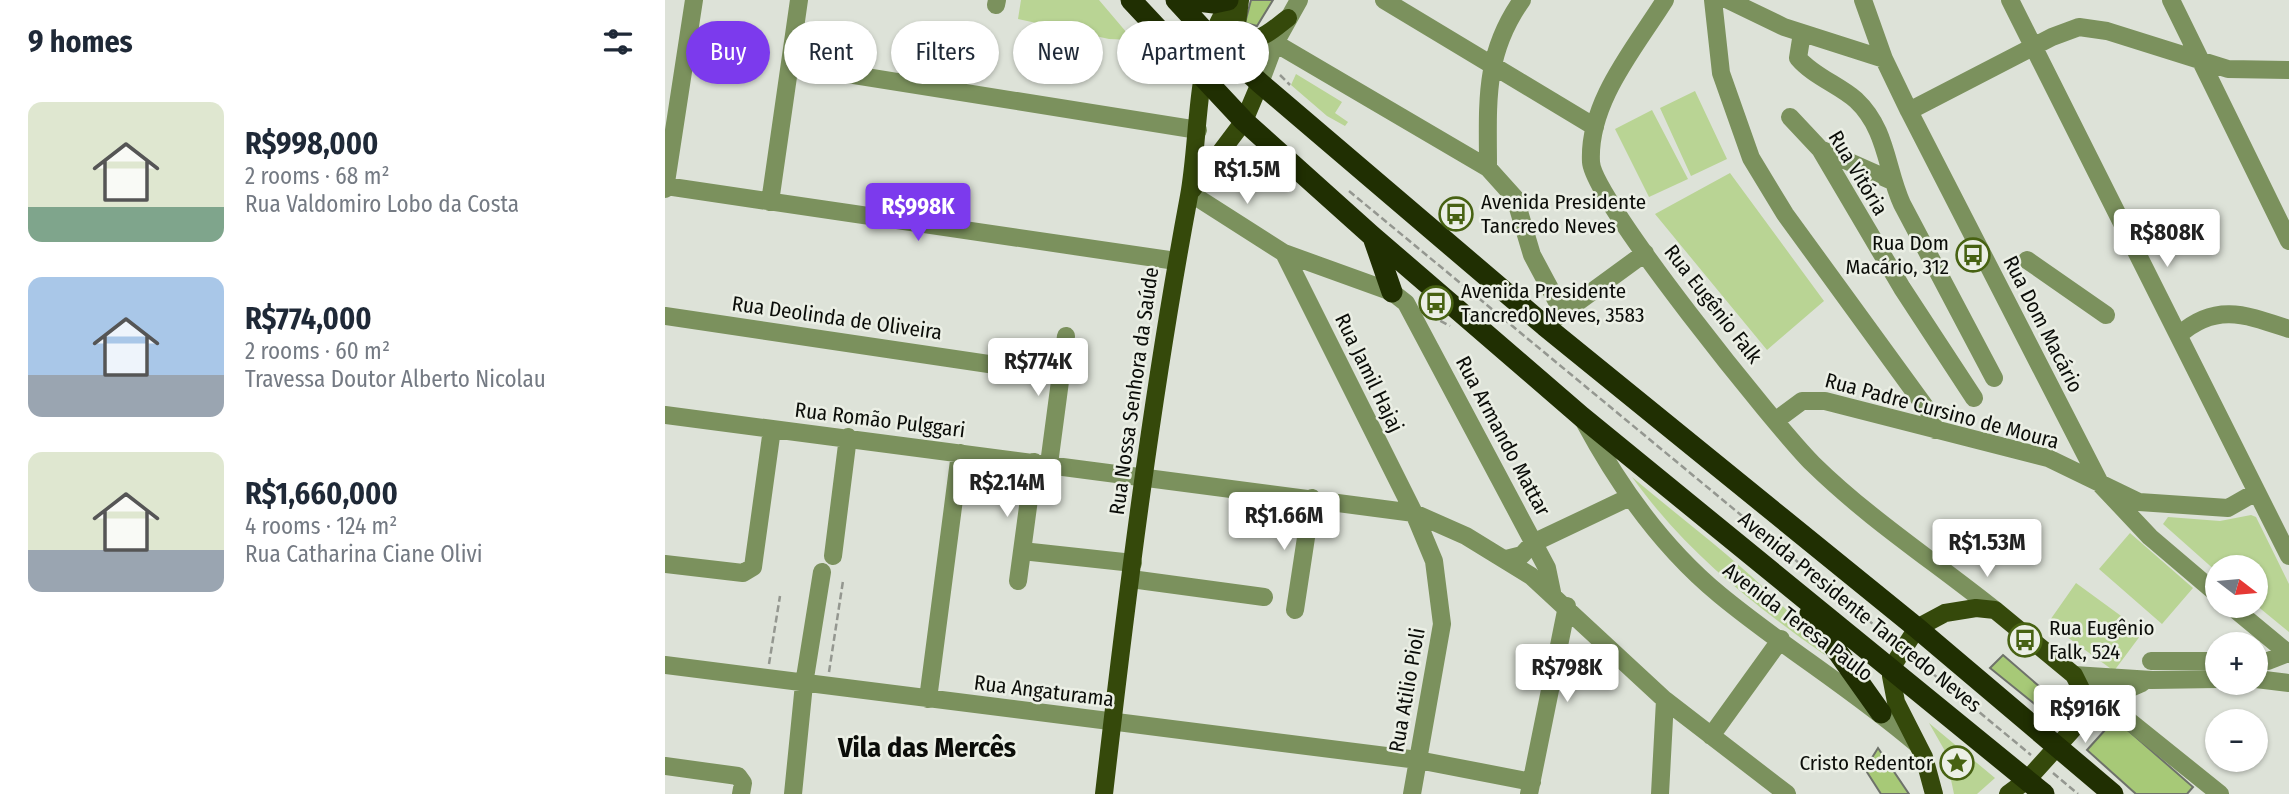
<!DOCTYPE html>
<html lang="en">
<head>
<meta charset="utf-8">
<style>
	:root { --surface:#fff; --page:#f6f6f7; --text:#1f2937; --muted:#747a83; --accent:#7c3aed }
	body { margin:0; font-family:"Fira Sans Condensed",sans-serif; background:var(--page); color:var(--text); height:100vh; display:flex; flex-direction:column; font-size:26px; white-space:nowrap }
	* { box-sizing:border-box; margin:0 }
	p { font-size:23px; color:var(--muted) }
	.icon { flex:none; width:38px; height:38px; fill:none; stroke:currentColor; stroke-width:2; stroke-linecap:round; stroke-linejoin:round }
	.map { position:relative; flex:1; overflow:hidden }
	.drawer { display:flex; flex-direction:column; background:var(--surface); width:665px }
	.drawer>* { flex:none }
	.hud { position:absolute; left:21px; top:21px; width:665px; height:63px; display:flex; gap:14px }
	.needle { width:46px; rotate:106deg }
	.tools { position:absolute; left:1540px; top:555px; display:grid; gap:14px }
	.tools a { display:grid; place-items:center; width:63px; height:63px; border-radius:50%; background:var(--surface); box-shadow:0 2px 5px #0004; font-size:35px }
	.price { position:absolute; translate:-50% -60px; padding:0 16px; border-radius:7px; background:#fff; color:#222; font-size:23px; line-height:46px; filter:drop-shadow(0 2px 4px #0008) }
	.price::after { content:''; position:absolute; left:50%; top:42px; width:21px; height:16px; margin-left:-10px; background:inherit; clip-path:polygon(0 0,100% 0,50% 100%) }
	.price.active { background:var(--accent); color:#fff }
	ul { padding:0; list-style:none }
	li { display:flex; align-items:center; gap:21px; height:175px; padding:0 28px }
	li span { display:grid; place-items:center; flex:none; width:196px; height:140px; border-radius:14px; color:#555 }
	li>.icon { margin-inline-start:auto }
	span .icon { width:84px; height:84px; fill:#fffc; stroke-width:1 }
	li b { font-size:30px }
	h2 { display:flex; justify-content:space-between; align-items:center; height:84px; padding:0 28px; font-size:30px }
	.tag { padding:0 24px; border-radius:32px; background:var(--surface); box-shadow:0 2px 5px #0004; font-size:24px; line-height:63px }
	.tag.active { background:var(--accent); color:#fff }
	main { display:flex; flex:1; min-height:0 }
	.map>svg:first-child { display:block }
	.green { fill:#b9d494 }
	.building { fill:#a7c977; stroke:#6e726a; stroke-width:2 }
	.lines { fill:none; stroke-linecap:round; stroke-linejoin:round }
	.path { stroke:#949790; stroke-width:2.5; stroke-dasharray:7 3.5; stroke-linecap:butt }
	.minor { stroke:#7b915d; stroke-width:18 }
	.major { stroke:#35490b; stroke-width:18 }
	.highway { stroke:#202f02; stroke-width:21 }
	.labels { text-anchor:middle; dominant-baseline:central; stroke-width:5; stroke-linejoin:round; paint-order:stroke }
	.street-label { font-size:21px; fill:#0b0d09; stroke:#ebefe5 }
	.poi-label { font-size:21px; fill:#0b0d09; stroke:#ebefe5; text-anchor:start }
	.district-label { font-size:28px; font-weight:bold; fill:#0b0d09; stroke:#ebefe5 }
</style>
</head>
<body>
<main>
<section class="drawer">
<h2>9 homes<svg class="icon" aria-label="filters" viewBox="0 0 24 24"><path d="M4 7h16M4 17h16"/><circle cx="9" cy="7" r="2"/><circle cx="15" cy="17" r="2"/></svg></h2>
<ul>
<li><span style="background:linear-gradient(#dfe7d0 75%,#7fa58c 0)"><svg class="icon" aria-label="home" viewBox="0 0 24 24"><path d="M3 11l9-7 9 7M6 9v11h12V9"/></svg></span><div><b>R$998,000</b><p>2 rooms · 68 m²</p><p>Rua Valdomiro Lobo da Costa</p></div></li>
<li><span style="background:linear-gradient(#a9c7e8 70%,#9aa5b1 0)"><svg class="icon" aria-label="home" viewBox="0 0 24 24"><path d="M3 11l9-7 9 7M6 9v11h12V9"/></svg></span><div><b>R$774,000</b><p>2 rooms · 60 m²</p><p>Travessa Doutor Alberto Nicolau</p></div></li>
<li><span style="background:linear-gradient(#dfe7d0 70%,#9aa5b1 0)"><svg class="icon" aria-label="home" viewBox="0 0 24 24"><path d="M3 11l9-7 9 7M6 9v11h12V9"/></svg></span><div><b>R$1,660,000</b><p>4 rooms · 124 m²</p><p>Rua Catharina Ciane Olivi</p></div></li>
</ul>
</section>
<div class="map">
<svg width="1624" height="794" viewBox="0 0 1624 794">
	<rect width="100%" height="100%" fill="#dde2d8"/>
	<!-- green -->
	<path class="green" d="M356,0H434L468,40L444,39L353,19Z
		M631,74L677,102L670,113L683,122L680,126L662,116L626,85Z
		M1030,91L1062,159L1026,176L995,108Z
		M987,110L1023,179L984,197L950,129Z
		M1065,173L1159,301L1102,350L990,214Z
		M967,477C1033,533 1108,585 1160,655C1086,603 1020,551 967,477Z
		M1586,515L1591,517L1624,584V632L1591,605V567H1552V572L1498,524L1503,517L1555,521Z
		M1465,533L1528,588L1497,624L1434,569Z
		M1411,583L1478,632L1449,671L1383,623Z
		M1264,723L1330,778L1312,794H1289L1280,751Z"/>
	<!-- building -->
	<path class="building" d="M586,0H608L592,26L580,23Z
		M1338,655L1397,706L1387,718L1325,668Z
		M1450,719L1528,787L1522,794H1471L1422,750Z
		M1213,748L1244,794H1216L1200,769Z"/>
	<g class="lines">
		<!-- path -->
		<path class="path" d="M615,75L625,85
			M684,191L1226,639
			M766,316L785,326
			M1250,659L1366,755
			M104,664L115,596
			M164,672L178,581
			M1388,773L1413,794"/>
		<!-- minor -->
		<path class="minor" d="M719,0L930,127
			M1000,0C970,48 923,102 926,162C928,200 1112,428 1148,464C1203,518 1270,562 1330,610
			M1048,0L1056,73L1086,158L1120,214L1264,412L1270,430
			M1063,0L1119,27L1219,59
			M1198,0L1219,59L1244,111L1436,485L1485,537L1552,594
			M1345,0L1624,556
			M1506,0L1624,241
			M331,5L332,0
			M1137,33L1133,58C1148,76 1174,85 1191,100C1222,129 1221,169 1237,204L1329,378
			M610,43L823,168L850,198L867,255L898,313
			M126,65L533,130
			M595,83L610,43L634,0
			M1244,111L1387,37L1414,27L1442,31L1563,69L1624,70
			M1125,117L1155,149L1237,288L1309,398
			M1155,149L1225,180
			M823,168C823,104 818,55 857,0
			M0,186L511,261
			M0,189L29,0
			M525,193L619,253L727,292L741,303L882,568L887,592
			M105,202L134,0
			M619,253L749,513L769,561L777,624L747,794
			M1362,260L1441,315
			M0,316L337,366
			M891,318L980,253
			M1514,335C1551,302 1582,315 1624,329
			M0,415L749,513L801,536L866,576L1000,700L1122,794
			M1110,421L1137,401H1160L1383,458L1474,502L1563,508L1591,492
			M920,423C954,486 999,549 1055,595C1118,647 1189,690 1252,744
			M384,464L401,336
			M357,551L468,563
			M168,556L183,437
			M841,559L857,555L868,543L965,497
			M0,564L78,573L88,567L107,429
			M466,579L599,597
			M353,581L369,462
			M1566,606L1624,654
			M630,610L647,498
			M1486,661H1552
			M1591,661H1603L1623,653
			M0,665L753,760L867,782
			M1409,675L1487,680L1552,679
			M1591,679L1624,683
			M263,699L295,453
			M1438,700L1555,794
			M1418,718L1438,700L1477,683
			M1046,736L1116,639
			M0,766L73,776L78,783L76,794
			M128,794L139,684L157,572
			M864,794L902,606
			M995,794L1000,700"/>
		<!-- major -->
		<path class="major" d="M575,0L571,31C588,51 608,29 623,18
			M527,190L579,121L595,83
			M439,794C462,594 487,394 524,196C533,146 531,85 547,38C551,25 559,13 565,0
			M1269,794L1259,757L1231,702L1226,676L1227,667L1252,628L1280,613L1311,608L1330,610L1409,675L1419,695L1418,718L1362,780L1343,794"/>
		<!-- highway -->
		<path class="highway" d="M466,0L579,121L706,235L917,417L1379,794
			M511,0L547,39L595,83L880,326L1252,628L1448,794
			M524,0L549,3L563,0
			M709,240L727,292
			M1145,613L1216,713"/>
	</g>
	<!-- icons -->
	<defs>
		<symbol id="bus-ring" viewBox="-11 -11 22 22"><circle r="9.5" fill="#ebefe5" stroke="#476212" stroke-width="1.5"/><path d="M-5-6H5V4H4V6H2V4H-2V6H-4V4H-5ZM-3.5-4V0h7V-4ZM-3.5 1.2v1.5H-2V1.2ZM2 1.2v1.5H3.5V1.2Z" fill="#476212"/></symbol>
		<symbol id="sight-ring" viewBox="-11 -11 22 22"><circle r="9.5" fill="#ebefe5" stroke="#476212" stroke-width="1.5"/><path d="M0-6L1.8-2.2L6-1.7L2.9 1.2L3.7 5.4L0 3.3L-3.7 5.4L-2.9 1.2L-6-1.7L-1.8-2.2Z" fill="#476212"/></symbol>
	</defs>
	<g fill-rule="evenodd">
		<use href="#bus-ring" x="772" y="195" width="38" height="38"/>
		<use href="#bus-ring" x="1289" y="236" width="38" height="38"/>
		<use href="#bus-ring" x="752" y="284" width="38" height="38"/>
		<use href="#bus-ring" x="1341" y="621" width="38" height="38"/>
		<use href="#sight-ring" x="1273" y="744" width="38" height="38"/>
	</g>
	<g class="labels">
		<!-- street labels -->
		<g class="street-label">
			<text transform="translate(1193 173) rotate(59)">Rua Vitória</text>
			<text transform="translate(1048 304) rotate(52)">Rua Eugênio Falk</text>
			<text transform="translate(172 318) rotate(8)">Rua Deolinda de Oliveira</text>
			<text transform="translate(1378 324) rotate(63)">Rua Dom Macário</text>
			<text transform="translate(704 373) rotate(64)">Rua Jamil Hajaj</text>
			<text transform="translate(469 391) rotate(-82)">Rua Nossa Senhora da Saúde</text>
			<text transform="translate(1277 411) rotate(15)">Rua Padre Cursino de Moura</text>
			<text transform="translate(215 420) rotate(7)">Rua Romão Pulggari</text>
			<text transform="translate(838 436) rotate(62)">Rua Armando Mattar</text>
			<text transform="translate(1195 612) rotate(39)">Avenida Presidente Tancredo Neves</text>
			<text transform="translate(1133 622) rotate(37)">Avenida Teresa Paulo</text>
			<text transform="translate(742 690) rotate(-80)">Rua Atilio Pioli</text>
			<text transform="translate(379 691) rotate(7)">Rua Angaturama</text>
		</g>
		<!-- poi labels -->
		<g class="poi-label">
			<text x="816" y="202">Avenida Presidente<tspan x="816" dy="24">Tancredo Neves</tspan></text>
			<text x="1284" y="243" text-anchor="end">Rua Dom<tspan x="1284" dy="24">Macário, 312</tspan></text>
			<text x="796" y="291">Avenida Presidente<tspan x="796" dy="24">Tancredo Neves, 3583</tspan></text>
			<text x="1384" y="628">Rua Eugênio<tspan x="1384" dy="24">Falk, 524</tspan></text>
			<text x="1268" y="763" text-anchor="end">Cristo Redentor</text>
		</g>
		<!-- district labels -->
		<g class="district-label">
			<text x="262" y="747">Vila das Mercês</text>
		</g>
	</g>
</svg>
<div class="tools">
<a><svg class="needle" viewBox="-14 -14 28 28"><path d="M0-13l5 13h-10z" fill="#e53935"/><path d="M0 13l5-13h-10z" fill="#747a83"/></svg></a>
<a>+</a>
<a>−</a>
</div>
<b class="price" style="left:582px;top:206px">R$1.5M</b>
<b class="price active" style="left:253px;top:243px">R$998K</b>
<b class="price" style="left:1502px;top:269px">R$808K</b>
<b class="price" style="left:373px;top:398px">R$774K</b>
<b class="price" style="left:342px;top:519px">R$2.14M</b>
<b class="price" style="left:619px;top:552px">R$1.66M</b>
<b class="price" style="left:1322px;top:579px">R$1.53M</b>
<b class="price" style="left:902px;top:704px">R$798K</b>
<b class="price" style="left:1420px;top:745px">R$916K</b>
<div class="hud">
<a class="tag active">Buy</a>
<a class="tag">Rent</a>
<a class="tag">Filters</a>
<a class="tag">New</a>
<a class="tag">Apartment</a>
</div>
</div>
</main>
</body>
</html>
